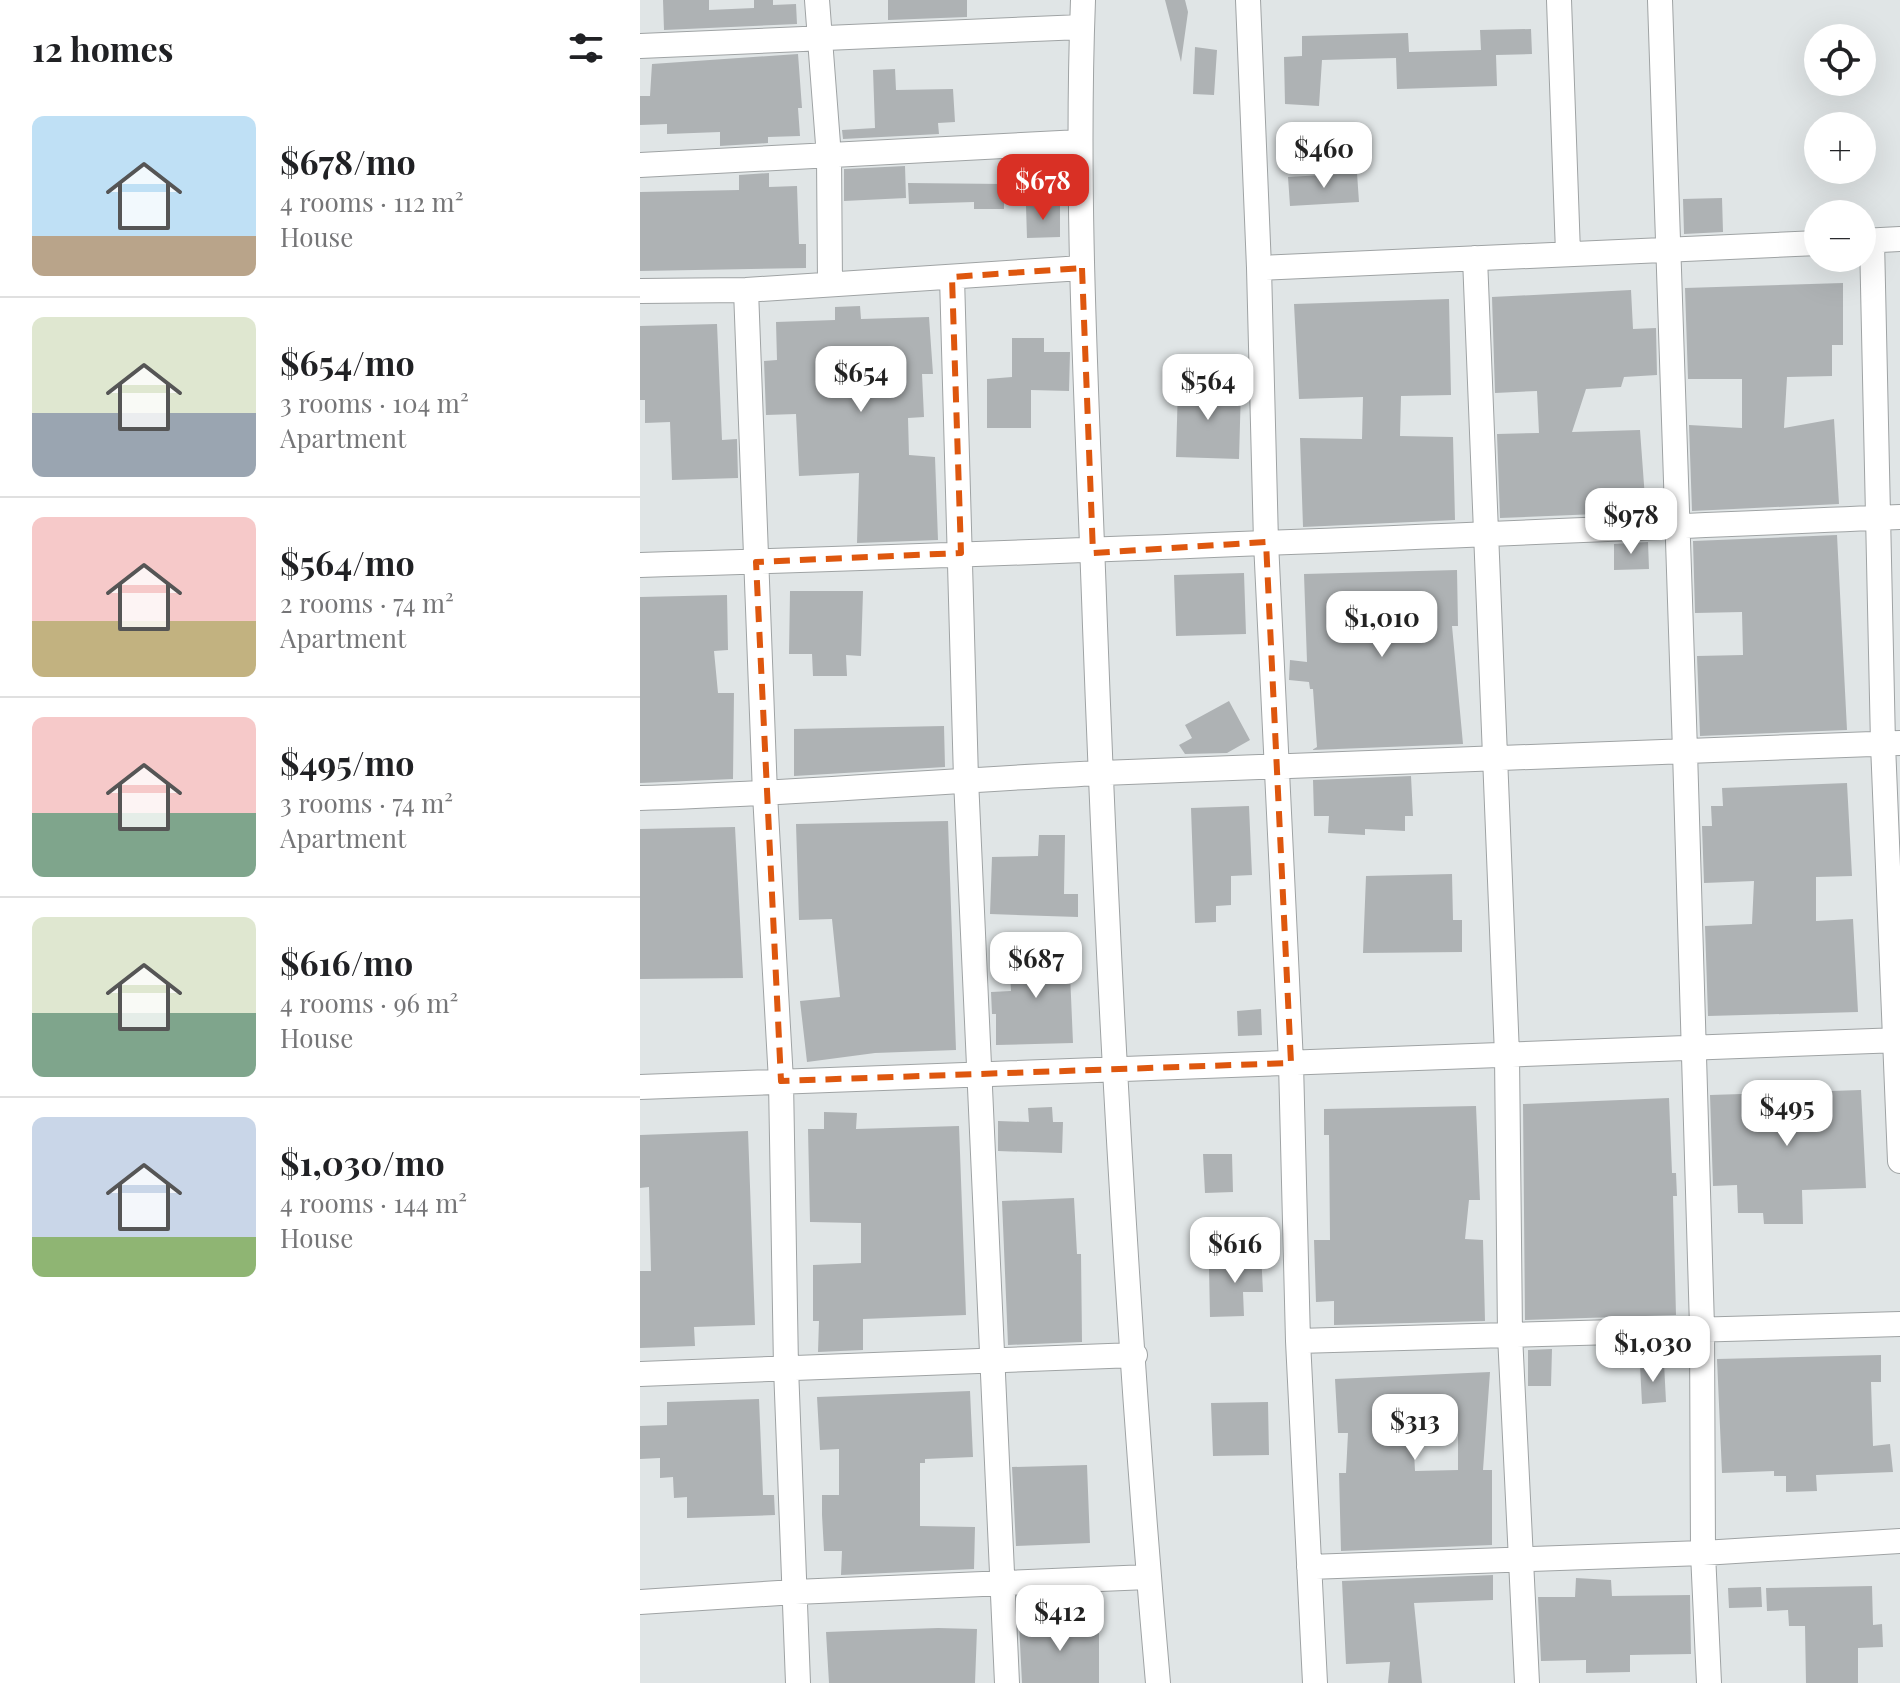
<!DOCTYPE html>
<html lang="en">
<head>
<meta charset="utf-8">
<style>
	:root { --surface:#fff; --page:#f6f6f6; --text:#202124; --muted:#757577; --line:#e0e0e0; --accent:#d93025 }
	body { margin:0; font-family:"Playfair Display",serif; background:var(--page); color:var(--text); height:100vh; display:flex; flex-direction:column; font-size:30px; white-space:nowrap }
	* { box-sizing:border-box; margin:0 }
	p { font-size:26px; color:var(--muted) }
	.icon { flex:none; width:44px; height:44px; fill:none; stroke:currentColor; stroke-width:2; stroke-linecap:round; stroke-linejoin:round }
	.map { position:relative; flex:1; overflow:hidden }
	.drawer { display:flex; flex-direction:column; background:var(--surface); width:640px }
	.drawer>* { flex:none }
	.buttons { position:absolute; left:1164px; top:24px; display:grid; gap:16px }
	.buttons a { display:grid; place-items:center; width:72px; height:72px; border-radius:50%; background:var(--surface); box-shadow:0 8px 32px #0002; font-size:40px }
	.price { position:absolute; translate:-50% -68px; padding:0 18px; border-radius:16px; background:#fff; color:#222; font-size:26px; line-height:52px; filter:drop-shadow(0 2px 4px #0008) }
	.price::after { content:''; position:absolute; left:50%; top:48px; width:24px; height:18px; margin-left:-12px; background:inherit; clip-path:polygon(0 0,100% 0,50% 100%) }
	.price.current { background:var(--accent); color:#fff }
	ul { padding:0; list-style:none }
	li { display:flex; align-items:center; gap:24px; height:200px; padding:0 32px }
	li+li { border-top:2px solid var(--line) }
	li span { display:grid; place-items:center; flex:none; width:224px; height:160px; border-radius:12px; color:#555 }
	li>.icon { margin-inline-start:auto }
	span .icon { width:96px; height:96px; fill:#fffc; stroke-width:1 }
	li b { font-size:34px }
	h2 { display:flex; justify-content:space-between; align-items:center; height:96px; padding:0 32px; font-size:34px }
	main { display:flex; flex:1; min-height:0 }
	.map>svg:first-child { display:block }
	.building { fill:#aeb2b4; fill-rule:evenodd }
	.lines { fill:none; stroke-linecap:round; stroke-linejoin:round }
	.minor-casing { stroke:#9fa3a4; stroke-width:26 }
	.minor { stroke:#fff; stroke-width:24 }
	.marked { fill:none; stroke:#de570e; stroke-width:6; stroke-dasharray:16 10; stroke-linejoin:round }
</style>
</head>
<body>
<main>
<section class="drawer">
<h2>12 homes<svg class="icon" aria-label="filters" viewBox="0 0 24 24"><path d="M4 7h16M4 17h16"/><circle cx="9" cy="7" r="2"/><circle cx="15" cy="17" r="2"/></svg></h2>
<ul>
<li><span style="background:linear-gradient(#bfe0f5 75%,#b9a48a 0)"><svg class="icon" aria-label="home" viewBox="0 0 24 24"><path d="M3 11l9-7 9 7M6 9v11h12V9"/></svg></span><div><b>$678/mo</b><p>4 rooms · 112 m²</p><p>House</p></div></li>
<li><span style="background:linear-gradient(#dfe7d0 60%,#9aa5b1 0)"><svg class="icon" aria-label="home" viewBox="0 0 24 24"><path d="M3 11l9-7 9 7M6 9v11h12V9"/></svg></span><div><b>$654/mo</b><p>3 rooms · 104 m²</p><p>Apartment</p></div></li>
<li><span style="background:linear-gradient(#f6c9c9 65%,#c2b280 0)"><svg class="icon" aria-label="home" viewBox="0 0 24 24"><path d="M3 11l9-7 9 7M6 9v11h12V9"/></svg></span><div><b>$564/mo</b><p>2 rooms · 74 m²</p><p>Apartment</p></div></li>
<li><span style="background:linear-gradient(#f6c9c9 60%,#7fa58c 0)"><svg class="icon" aria-label="home" viewBox="0 0 24 24"><path d="M3 11l9-7 9 7M6 9v11h12V9"/></svg></span><div><b>$495/mo</b><p>3 rooms · 74 m²</p><p>Apartment</p></div></li>
<li><span style="background:linear-gradient(#dfe7d0 60%,#7fa58c 0)"><svg class="icon" aria-label="home" viewBox="0 0 24 24"><path d="M3 11l9-7 9 7M6 9v11h12V9"/></svg></span><div><b>$616/mo</b><p>4 rooms · 96 m²</p><p>House</p></div></li>
<li><span style="background:linear-gradient(#c9d6e8 75%,#8fb573 0)"><svg class="icon" aria-label="home" viewBox="0 0 24 24"><path d="M3 11l9-7 9 7M6 9v11h12V9"/></svg></span><div><b>$1,030/mo</b><p>4 rooms · 144 m²</p><p>House</p></div></li>
</ul>
</section>
<div class="map">
<svg width="1260" height="1683" viewBox="0 0 1260 1683">
	<rect width="100%" height="100%" fill="#e0e5e6"/>
	<!-- building -->
	<path class="building" d="M23,0H69V10L114,8V0H133V5L156,4L157,24L24,30Z
		M248,0H327V17L248,20Z
		M525,0H545L548,12L541,62Z
		M891,29L892,54L856,55L857,86L757,89L756,58L682,60L679,106L645,104L644,57L662,56V36L768,33L769,52L841,50L840,30Z
		M555,47L577,50L574,95L553,94Z
		M158,54L162,108H158L160,136L128,137V143L80,146V132L27,134V124L0,125V96H10L12,64Z
		M255,69L256,90L313,89L315,122L298,123L299,134L203,139L202,130L235,128L233,70Z
		M265,166L266,198L204,201V169Z
		M129,173V187L157,186L159,244H166V268L0,271V192L99,190V175Z
		M717,173L719,202L650,206L648,177Z
		M268,183L364,184V209H334V202L269,204Z
		M1082,198L1083,232L1044,234L1043,199Z
		M386,206H420V237L387,238Z
		M1203,283V345H1192V376L1147,377L1144,428L1194,419L1199,504L1052,511L1049,425L1102,428V379H1048L1045,288Z
		M991,290L993,329L1016,328L1017,375L984,377L981,387L946,389L932,432L1000,430L1006,512L860,518L857,434L899,433L897,391L855,393L852,297Z
		M809,299L811,395L761,396L760,436L813,437L815,520L663,527L660,438L722,439L723,397L659,399L654,304Z
		M220,306L221,319L289,317L293,374H282L284,417L268,418L269,455L295,457L298,540L217,543L219,473L159,476L156,414L126,415L124,361L137,360L136,322L195,320V307Z
		M77,324L82,440L97,439L98,478L32,480L30,422L5,423V400H0V326Z
		M372,338H404V352H430L429,391L391,390V428H347V379L372,377Z
		M538,386L601,388L599,459L536,457Z
		M1197,535L1207,730L1060,736L1057,656L1103,655L1102,612L1055,613L1053,541Z
		M1008,542L1009,569L974,570V544Z
		M817,570L818,626H812L823,744L672,750L677,747L673,689H670L669,682L649,680L650,660L667,662L664,574Z
		M604,573L606,634L536,636L534,575Z
		M150,591H223L221,656L206,655L207,676H173L172,654H149Z
		M87,595L88,650L74,651L78,693H94L93,779L0,783V597Z
		M589,701L610,740L587,753L545,754L539,745L552,738L545,725Z
		M304,726L305,767L154,776V729Z
		M771,776L773,816H765V831L725,829V835L688,833L689,816H674L673,780Z
		M1207,783L1212,876L1176,877V921L1213,919L1218,1012L1068,1016L1065,926L1112,924L1114,881L1064,883L1062,826H1072L1071,806H1083L1082,788Z
		M609,806L612,875L591,876V905L576,906V922L555,923L551,808Z
		M308,821L316,1050L235,1053L167,1062L160,1001L200,997L192,919L159,920L156,824Z
		M95,827L103,978L0,979V829Z
		M399,835H425L424,894H438V917L350,914L352,857L398,856Z
		M812,874L813,920H822V952L723,953L726,876Z
		M429,950L433,1043L356,1045V1014H352L351,992L371,991L369,953Z
		M621,1009L622,1035L598,1036L597,1011Z
		M1221,1090L1226,1188L1162,1190L1163,1224H1124L1123,1213H1098L1097,1185L1073,1186L1070,1095Z
		M1029,1098L1032,1173H1036L1037,1196H1033L1036,1315L885,1320L883,1104Z
		M836,1106L840,1200H829L825,1239L843,1240L845,1321L694,1325V1301L676,1302L674,1240H690L689,1135H684V1109Z
		M412,1107L413,1122H423L422,1153L358,1151V1121L389,1122L388,1108Z
		M184,1112L217,1113L216,1129L319,1126L326,1315L223,1319V1350L178,1352L179,1321H173V1265L221,1263V1223L170,1222L168,1129H184Z
		M108,1131L115,1325L54,1327L55,1346L0,1348V1271H11L9,1187L0,1188V1135Z
		M563,1154H592L593,1192L565,1193Z
		M434,1198L437,1254H441L442,1342L368,1345L362,1201Z
		M595,1252H621L623,1292H603L604,1316L570,1317L569,1268H595Z
		M912,1349L911,1386H888V1350Z
		M1241,1355V1382H1231L1233,1446L1250,1444L1253,1472L1176,1475L1177,1491L1146,1492V1476H1134V1471L1082,1473L1077,1359Z
		M1024,1363L1026,1402L1002,1404L1000,1365Z
		M850,1372L843,1470H852V1545L701,1551L699,1473H706L708,1433H698L695,1379ZM818,1430V1470L775,1471L773,1432Z
		M330,1391L333,1457L285,1459V1463H280V1526L335,1527L334,1569L201,1575L202,1551H184L182,1515V1495H199V1449L180,1450L177,1397Z
		M119,1399L123,1495H134L135,1515L47,1518V1497L34,1498L33,1477L20,1478V1458L0,1459V1426L27,1425V1402Z
		M628,1402L629,1455L573,1456L571,1403Z
		M447,1465L450,1543L376,1546L372,1467Z
		M853,1575V1600L774,1603L782,1683H748L750,1662L706,1664L702,1581Z
		M936,1578L971,1580L972,1596L1050,1595L1051,1654L990,1655V1672L946,1673V1660L901,1661L898,1597H935Z
		M1232,1586L1233,1625L1242,1624L1243,1647L1218,1648V1683H1166L1165,1626H1149L1148,1610L1127,1611L1126,1588Z
		M1121,1587L1122,1607L1089,1608L1088,1588Z
		M379,1624H459V1683H382Z
		M298,1628L337,1629L335,1683H189L186,1632Z"/>
	<g class="lines">
		<defs>
			<path id="minor" d="M177,0L189,157L190,283
				M443,0C435,209 448,418 455,626C468,979 487,1332 518,1683
				M608,0L619,268L1178,243
				M919,0L928,253
				M1020,0L1045,751L1062,1327L1063,1553L1069,1683
				M0,46L442,27
				M0,165L440,142
				M1232,240L1243,744L1260,1161
				M1222,241L1260,239
				M835,258L867,1055L870,1335L887,1683
				M619,268L626,542L651,1063L658,1341L675,1683
				M312,277L326,779L367,1683
				M106,290L125,794L141,1081L146,1367L158,1683
				M0,291L106,290L442,268
				M0,565C420,553 840,534 1260,517
				M0,798C154,794 308,780 462,773C728,761 994,755 1260,743
				M0,1087L1260,1040
				M658,1341L1260,1324
				M0,1374L495,1355
				M669,1567L1063,1553L1260,1541
				M0,1602L155,1592L508,1577"/>
		</defs>
		<!-- minor casing -->
		<use href="#minor" class="minor-casing"/>
		<!-- minor -->
		<use href="#minor" class="minor"/>
	</g>
	<!-- marked area -->
	<path class="marked" d="M442,268L453,553L626,542L651,1063L141,1081L116,562L321,553L312,277Z"/>
</svg>
<div class="buttons">
<a><svg class="icon" aria-label="locate" viewBox="0 0 24 24"><circle cx="12" cy="12" r="6"/><path d="M12 2v4M12 18v4M2 12h4M18 12h4"/></svg></a>
<a>+</a>
<a>−</a>
</div>
<b class="price" style="left:684px;top:190px">$460</b>
<b class="price current" style="left:403px;top:222px">$678</b>
<b class="price" style="left:221px;top:414px">$654</b>
<b class="price" style="left:568px;top:422px">$564</b>
<b class="price" style="left:991px;top:556px">$978</b>
<b class="price" style="left:742px;top:659px">$1,010</b>
<b class="price" style="left:396px;top:1000px">$687</b>
<b class="price" style="left:1147px;top:1148px">$495</b>
<b class="price" style="left:595px;top:1285px">$616</b>
<b class="price" style="left:1013px;top:1384px">$1,030</b>
<b class="price" style="left:775px;top:1462px">$313</b>
<b class="price" style="left:420px;top:1653px">$412</b>
</div>
</main>
</body>
</html>
